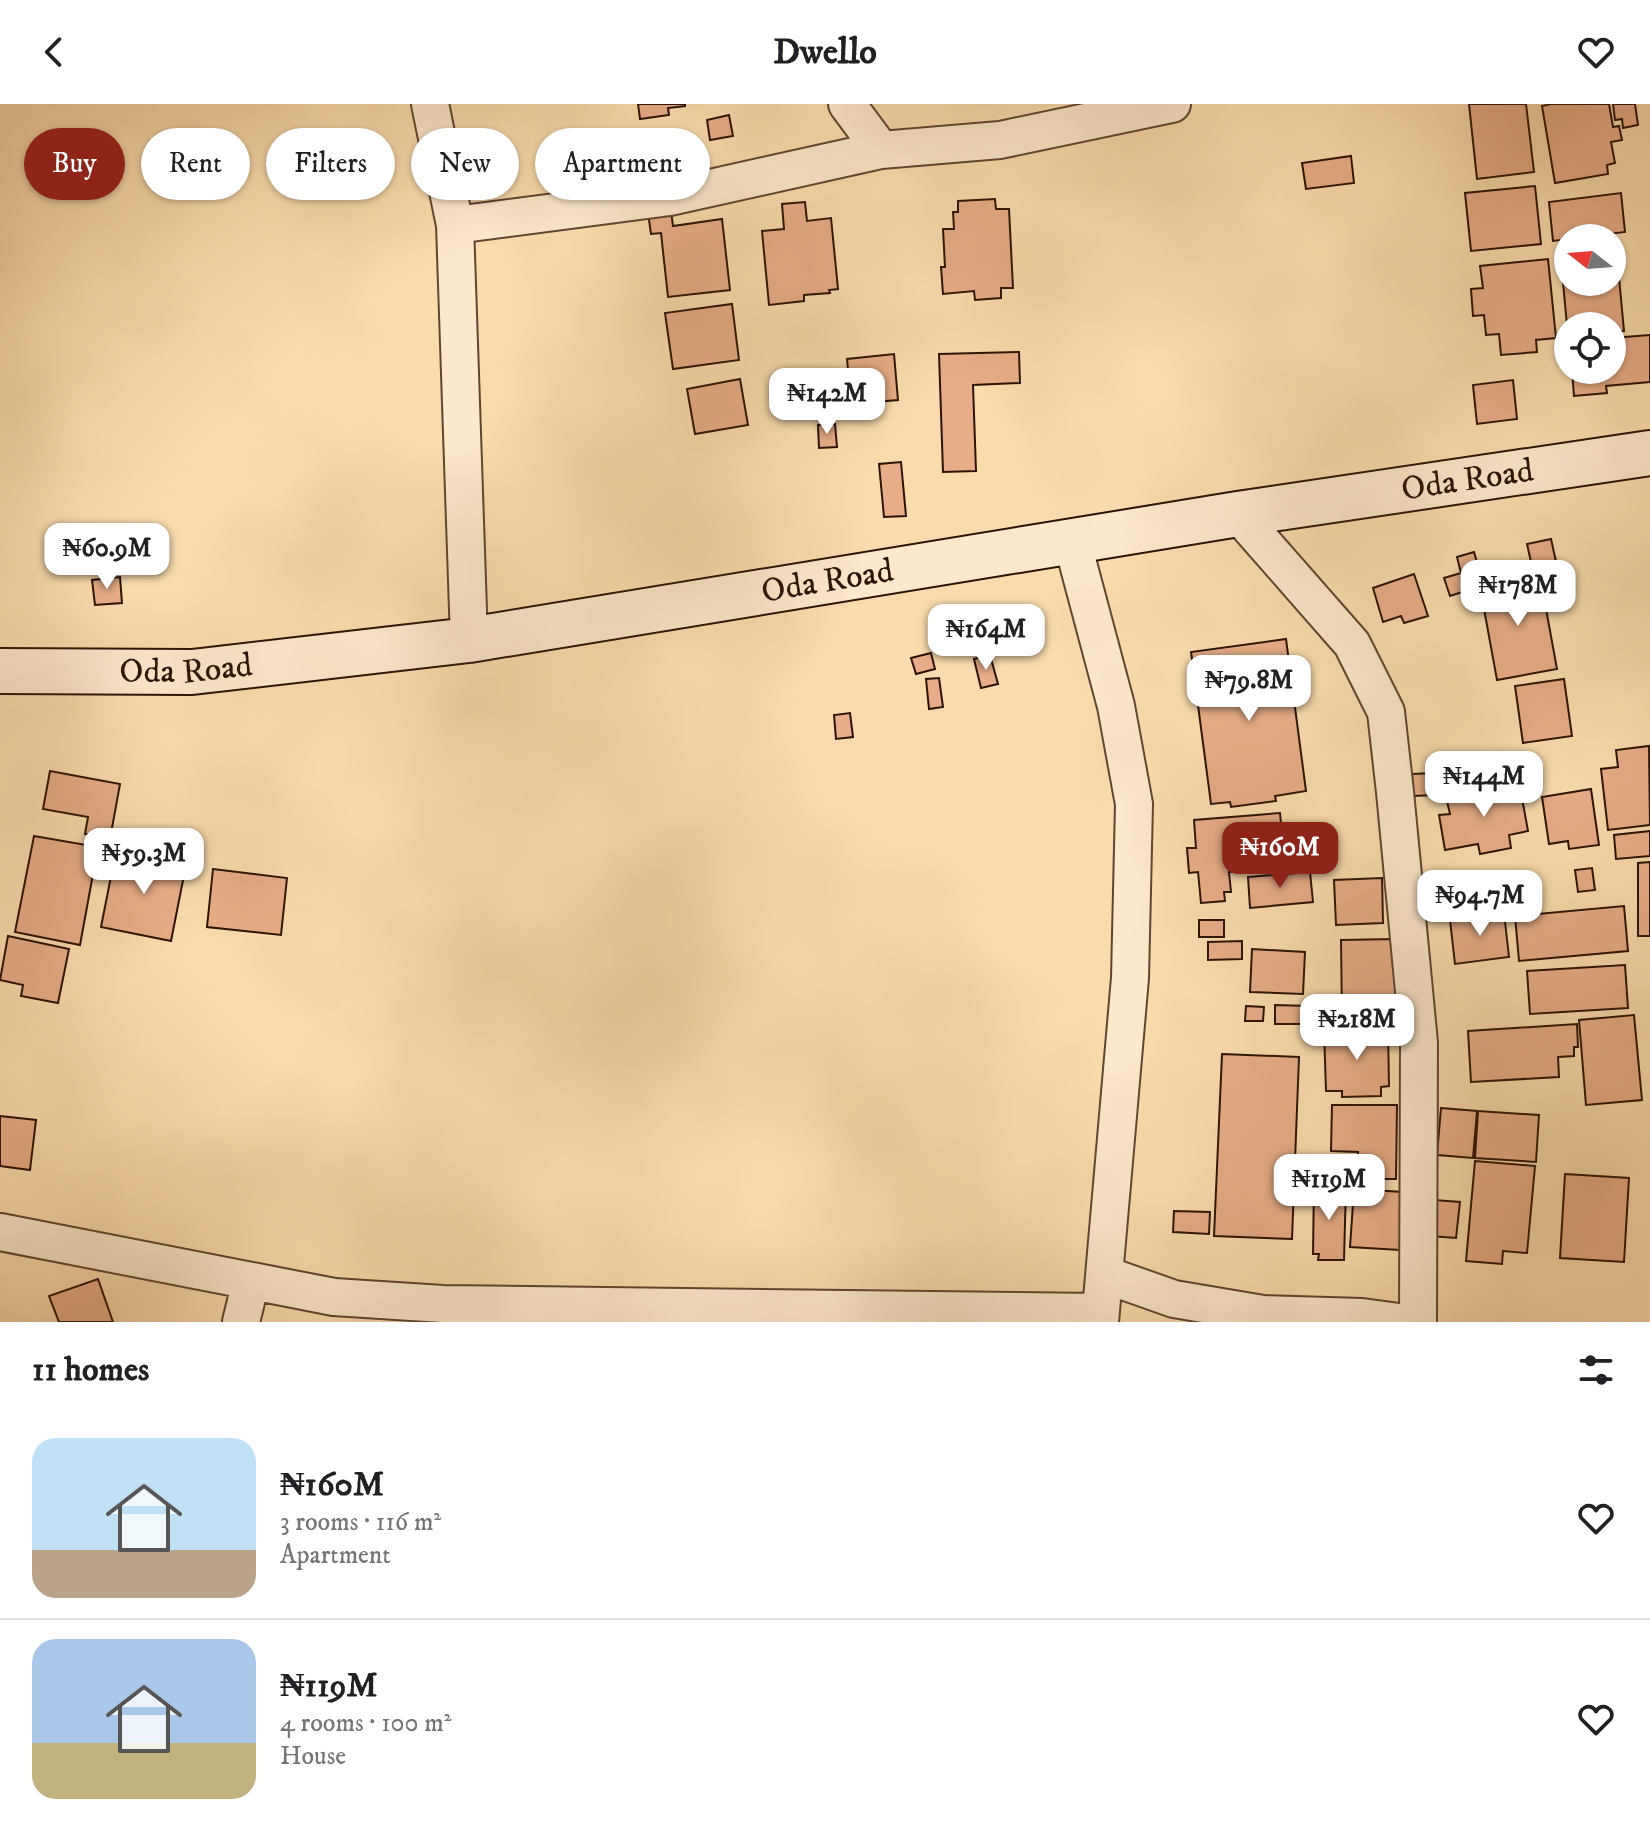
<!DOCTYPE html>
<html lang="en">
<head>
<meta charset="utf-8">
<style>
	:root { --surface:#fff; --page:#f2f2f2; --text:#202124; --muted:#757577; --line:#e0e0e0; --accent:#8f2418 }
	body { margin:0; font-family:"IM FELL DW Pica",serif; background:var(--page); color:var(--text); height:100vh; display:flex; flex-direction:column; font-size:30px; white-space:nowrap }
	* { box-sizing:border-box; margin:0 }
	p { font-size:26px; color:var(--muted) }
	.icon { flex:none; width:44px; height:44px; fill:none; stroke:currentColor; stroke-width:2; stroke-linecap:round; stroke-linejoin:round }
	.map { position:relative; height:1218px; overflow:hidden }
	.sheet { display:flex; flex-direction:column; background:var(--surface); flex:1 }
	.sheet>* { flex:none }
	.hud { position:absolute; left:24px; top:24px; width:800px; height:72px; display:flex; gap:16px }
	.needle { width:52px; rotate:287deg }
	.buttons { position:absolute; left:1554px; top:120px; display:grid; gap:16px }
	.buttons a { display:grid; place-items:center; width:72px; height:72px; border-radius:50%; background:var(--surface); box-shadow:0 2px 6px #0004; font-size:40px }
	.price { position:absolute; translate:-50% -68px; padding:0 18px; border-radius:16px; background:#fff; color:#222; font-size:26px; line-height:52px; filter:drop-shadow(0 2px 4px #0008) }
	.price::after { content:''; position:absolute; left:50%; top:48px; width:24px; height:18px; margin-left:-12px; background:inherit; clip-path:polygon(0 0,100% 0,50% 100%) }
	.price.current { background:var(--accent); color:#fff }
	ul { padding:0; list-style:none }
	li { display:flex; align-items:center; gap:24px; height:200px; padding:0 32px }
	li+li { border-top:2px solid var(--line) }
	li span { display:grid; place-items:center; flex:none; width:224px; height:160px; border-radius:24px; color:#555 }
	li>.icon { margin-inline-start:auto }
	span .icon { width:96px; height:96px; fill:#fffc; stroke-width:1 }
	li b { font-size:34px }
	h2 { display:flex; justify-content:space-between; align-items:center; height:96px; padding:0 32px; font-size:34px }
	.tag { padding:0 28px; border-radius:36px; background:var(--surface); box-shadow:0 2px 6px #0004; font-size:28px; line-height:72px }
	.tag.current { background:var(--accent); color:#fff }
	header { display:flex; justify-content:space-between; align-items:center; height:104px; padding:0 32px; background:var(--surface); font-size:36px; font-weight:700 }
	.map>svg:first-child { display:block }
	.building { fill:#e7ad88; stroke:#2c1306; stroke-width:2 }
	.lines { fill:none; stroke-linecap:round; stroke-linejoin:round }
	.street-casing { stroke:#604530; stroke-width:40 }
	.secondary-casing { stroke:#2c1306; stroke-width:48 }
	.street { stroke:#fce8ca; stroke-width:36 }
	.secondary { stroke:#fce8ca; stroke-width:44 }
	.labels { text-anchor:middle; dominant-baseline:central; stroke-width:7; stroke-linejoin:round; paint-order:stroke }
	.street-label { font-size:34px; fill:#2c1306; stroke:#fce8ca }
</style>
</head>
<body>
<header><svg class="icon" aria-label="back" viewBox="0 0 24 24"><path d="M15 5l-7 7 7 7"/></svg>Dwello<svg class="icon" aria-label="heart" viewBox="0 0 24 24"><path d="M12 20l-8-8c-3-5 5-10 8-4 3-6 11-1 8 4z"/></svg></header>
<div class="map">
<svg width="1650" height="1218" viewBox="0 0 1650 1218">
	<rect width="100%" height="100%" fill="#fbdbae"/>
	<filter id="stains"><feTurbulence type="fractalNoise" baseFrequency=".0025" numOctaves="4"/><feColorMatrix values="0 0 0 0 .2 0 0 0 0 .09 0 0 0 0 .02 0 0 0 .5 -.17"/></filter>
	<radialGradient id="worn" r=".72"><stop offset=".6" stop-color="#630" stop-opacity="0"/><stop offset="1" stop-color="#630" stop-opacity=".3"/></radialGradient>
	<!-- building -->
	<path class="building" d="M638,0H685V2L668,4L669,11L640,15Z
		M1469,0H1526L1534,68L1477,75Z
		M1551,0H1609L1613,23L1619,22L1622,36L1611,38L1615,59L1607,61L1608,70L1555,79L1542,2Z
		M1613,0H1635L1638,21L1623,24L1622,15L1615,16Z
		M729,11L733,32L710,36L707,16Z
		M661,26L665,53L640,57L635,30Z
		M1351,52L1354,79L1306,85L1302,59Z
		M1535,82L1541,140L1471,147L1465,89Z
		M1621,89L1625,128L1553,137L1549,98Z
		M995,95L996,105H1009L1013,184H1001V194L975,196L974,187L943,190L941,163H945L943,125H954L953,108H958V97Z
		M805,98L807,117L831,114L838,185L829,186L830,189L804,191V197L769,201L762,127L784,125L782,100Z
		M671,107L673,122L722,115L730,186L668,193L661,129L651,130L648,109Z
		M1612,141H1616L1624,227L1612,228V222H1568V232L1560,146L1568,145V178H1612Z
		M1548,155L1556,234L1536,236L1537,248L1501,251L1499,230L1486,231L1484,211L1473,212L1471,185L1483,184L1480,162Z
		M732,200L739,256L673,265L665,209Z
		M1650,231V278L1606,282L1607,289L1574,292L1572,266H1612V234Z
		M1019,248L1020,279L973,281L976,367L943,368L939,250Z
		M894,250L898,296L851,300L847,255Z
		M740,275L748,321L695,330L687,285Z
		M1513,276L1517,315L1477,320L1473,281Z
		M835,320L837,343L819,344L818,321Z
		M901,358L906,412L884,413L879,360Z
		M1551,435L1557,462L1533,467L1527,440Z
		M1474,448L1482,475L1476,476L1478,483L1450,492L1444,474L1461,469L1457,453Z
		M1414,470L1428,512L1404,519L1401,512L1383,518L1373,484Z
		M1540,472L1557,565L1497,576L1480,483Z
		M120,473L122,499L95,501L92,476Z
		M1286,535L1306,687L1275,692L1276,697L1231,703L1230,698L1211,700L1191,548Z
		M931,549L935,565L916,570L911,554Z
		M990,551L998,580L981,584L974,555Z
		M939,574L943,603L929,605L926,575Z
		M1564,575L1572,632L1523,639L1515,582Z
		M850,609L853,633L836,635L834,611Z
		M1649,642L1650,721L1608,726L1601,665L1618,663L1616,646Z
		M50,667L120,680L110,735L85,730L88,713L43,705Z
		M1434,669L1435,691L1413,692L1412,670Z
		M1492,680L1493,688L1520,683L1528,727L1509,731L1511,744L1480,750L1478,740L1445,746L1439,711L1450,710L1447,697L1463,694L1462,686Z
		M1591,685L1599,741L1569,745L1568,737L1549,740L1542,693Z
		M1280,709L1285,763L1229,768L1231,788H1224L1225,797L1201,799L1198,768L1189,769L1187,744H1196L1194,716Z
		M1650,727V752L1616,755L1614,731Z
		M34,732L98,743L80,841L15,828Z
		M116,747L186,761L171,837L101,823Z
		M1650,758V832H1638V759Z
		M1592,764L1595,786L1578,788L1575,766Z
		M213,765L287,774L281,831L207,823Z
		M1310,768L1313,798L1250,804L1248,773Z
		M1382,774L1383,819L1336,821L1334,776Z
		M1447,786L1451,811L1418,816L1415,792Z
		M1624,802L1628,847L1519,857L1515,812Z
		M1504,809L1509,853L1455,860L1450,816Z
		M1199,816H1224V833H1199Z
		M8,832L69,845L58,899L21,892L23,881L0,876Z
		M1395,835L1396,912L1342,913L1341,836Z
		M1242,837V855L1208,856V838Z
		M1252,845L1305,848L1303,890L1250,888Z
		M1625,861L1628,904L1530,910L1527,867Z
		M1275,901L1308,902V920H1275Z
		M1246,902L1264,903L1263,917H1245Z
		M1634,911L1642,996L1586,1001L1579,916Z
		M1577,920L1578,943H1574V952L1558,953L1559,973L1471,978L1468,927Z
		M1388,925L1389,982L1381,983V992L1342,993V987H1326L1324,926Z
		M1222,950L1299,953L1292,1135L1214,1132Z
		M1332,1001H1397L1396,1075H1358V1048L1331,1047Z
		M1441,1004L1477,1007L1473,1054L1437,1051Z
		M1478,1007L1539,1011L1536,1058L1475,1054Z
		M0,1012L36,1016L30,1066L0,1062Z
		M1475,1057L1535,1062L1527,1149L1503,1147L1502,1160L1466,1157Z
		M1565,1070L1629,1074L1624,1158L1560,1154Z
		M1314,1081L1346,1082L1344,1156H1318L1319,1150H1313Z
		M1354,1085L1403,1088L1400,1146L1350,1143Z
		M1434,1096L1460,1098L1456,1134L1430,1132Z
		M1174,1107L1210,1108L1209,1130L1173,1128Z
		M98,1175L113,1218H59L49,1192Z"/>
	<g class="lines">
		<defs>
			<path id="street" d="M430,0L455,121L469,536
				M847,0L881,46
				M455,121L670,93L881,46L1000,36L1172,0
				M1238,410L1352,540L1386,608L1395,688L1419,939L1418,1218
				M1072,437L1116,602L1134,700L1130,874L1100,1218
				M0,1128L334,1193L443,1200L1100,1208
				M1106,1171L1174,1195L1263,1210L1362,1213L1399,1218
				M241,1218L251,1177"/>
			<g id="secondary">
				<path id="s1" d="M0,567L192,568L469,536L1238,410L1650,349"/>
			</g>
		</defs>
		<!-- street casing -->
		<use href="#street" class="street-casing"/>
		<!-- secondary casing -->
		<use href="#secondary" class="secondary-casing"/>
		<!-- street -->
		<use href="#street" class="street"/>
		<!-- secondary -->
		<use href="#secondary" class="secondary"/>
	</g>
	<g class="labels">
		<!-- street labels -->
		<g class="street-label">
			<text stroke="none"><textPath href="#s1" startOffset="1482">Oda Road</textPath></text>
			<text stroke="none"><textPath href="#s1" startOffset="834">Oda Road</textPath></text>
			<text stroke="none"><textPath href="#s1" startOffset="186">Oda Road</textPath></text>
		</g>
	</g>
	<rect width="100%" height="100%" filter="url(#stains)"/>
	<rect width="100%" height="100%" fill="url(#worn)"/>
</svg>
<div class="buttons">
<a><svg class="needle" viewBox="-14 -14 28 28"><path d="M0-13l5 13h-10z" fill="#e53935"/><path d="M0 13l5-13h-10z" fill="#757577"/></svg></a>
<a><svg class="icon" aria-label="locate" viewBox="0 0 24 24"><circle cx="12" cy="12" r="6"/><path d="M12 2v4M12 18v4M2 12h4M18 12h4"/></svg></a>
</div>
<b class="price" style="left:827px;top:332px">₦142M</b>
<b class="price" style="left:107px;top:487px">₦60.9M</b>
<b class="price" style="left:1518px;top:524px">₦178M</b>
<b class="price" style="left:986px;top:568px">₦164M</b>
<b class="price" style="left:1249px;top:619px">₦79.8M</b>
<b class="price" style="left:1484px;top:715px">₦144M</b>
<b class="price current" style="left:1280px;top:786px">₦160M</b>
<b class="price" style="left:144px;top:792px">₦59.3M</b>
<b class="price" style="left:1480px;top:834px">₦94.7M</b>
<b class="price" style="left:1357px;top:958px">₦218M</b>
<b class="price" style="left:1329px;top:1118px">₦119M</b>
<div class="hud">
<a class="tag current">Buy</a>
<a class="tag">Rent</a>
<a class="tag">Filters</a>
<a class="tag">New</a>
<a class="tag">Apartment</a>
</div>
</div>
<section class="sheet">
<h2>11 homes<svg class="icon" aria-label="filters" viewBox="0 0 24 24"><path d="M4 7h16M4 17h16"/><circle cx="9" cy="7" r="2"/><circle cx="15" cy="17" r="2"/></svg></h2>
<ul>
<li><span style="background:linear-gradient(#bfe0f5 70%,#b9a48a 0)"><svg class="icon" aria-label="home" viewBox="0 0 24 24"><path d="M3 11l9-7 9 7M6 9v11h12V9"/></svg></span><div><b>₦160M</b><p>3 rooms · 116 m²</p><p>Apartment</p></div><svg class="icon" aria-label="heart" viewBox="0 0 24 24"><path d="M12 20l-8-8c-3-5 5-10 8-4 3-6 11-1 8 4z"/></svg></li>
<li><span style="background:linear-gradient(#a9c7e8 65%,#c2b280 0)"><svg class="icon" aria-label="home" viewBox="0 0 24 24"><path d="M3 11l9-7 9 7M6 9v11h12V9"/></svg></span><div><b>₦119M</b><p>4 rooms · 100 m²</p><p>House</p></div><svg class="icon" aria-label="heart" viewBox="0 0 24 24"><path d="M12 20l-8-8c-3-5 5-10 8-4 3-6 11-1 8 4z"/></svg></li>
</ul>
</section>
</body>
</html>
